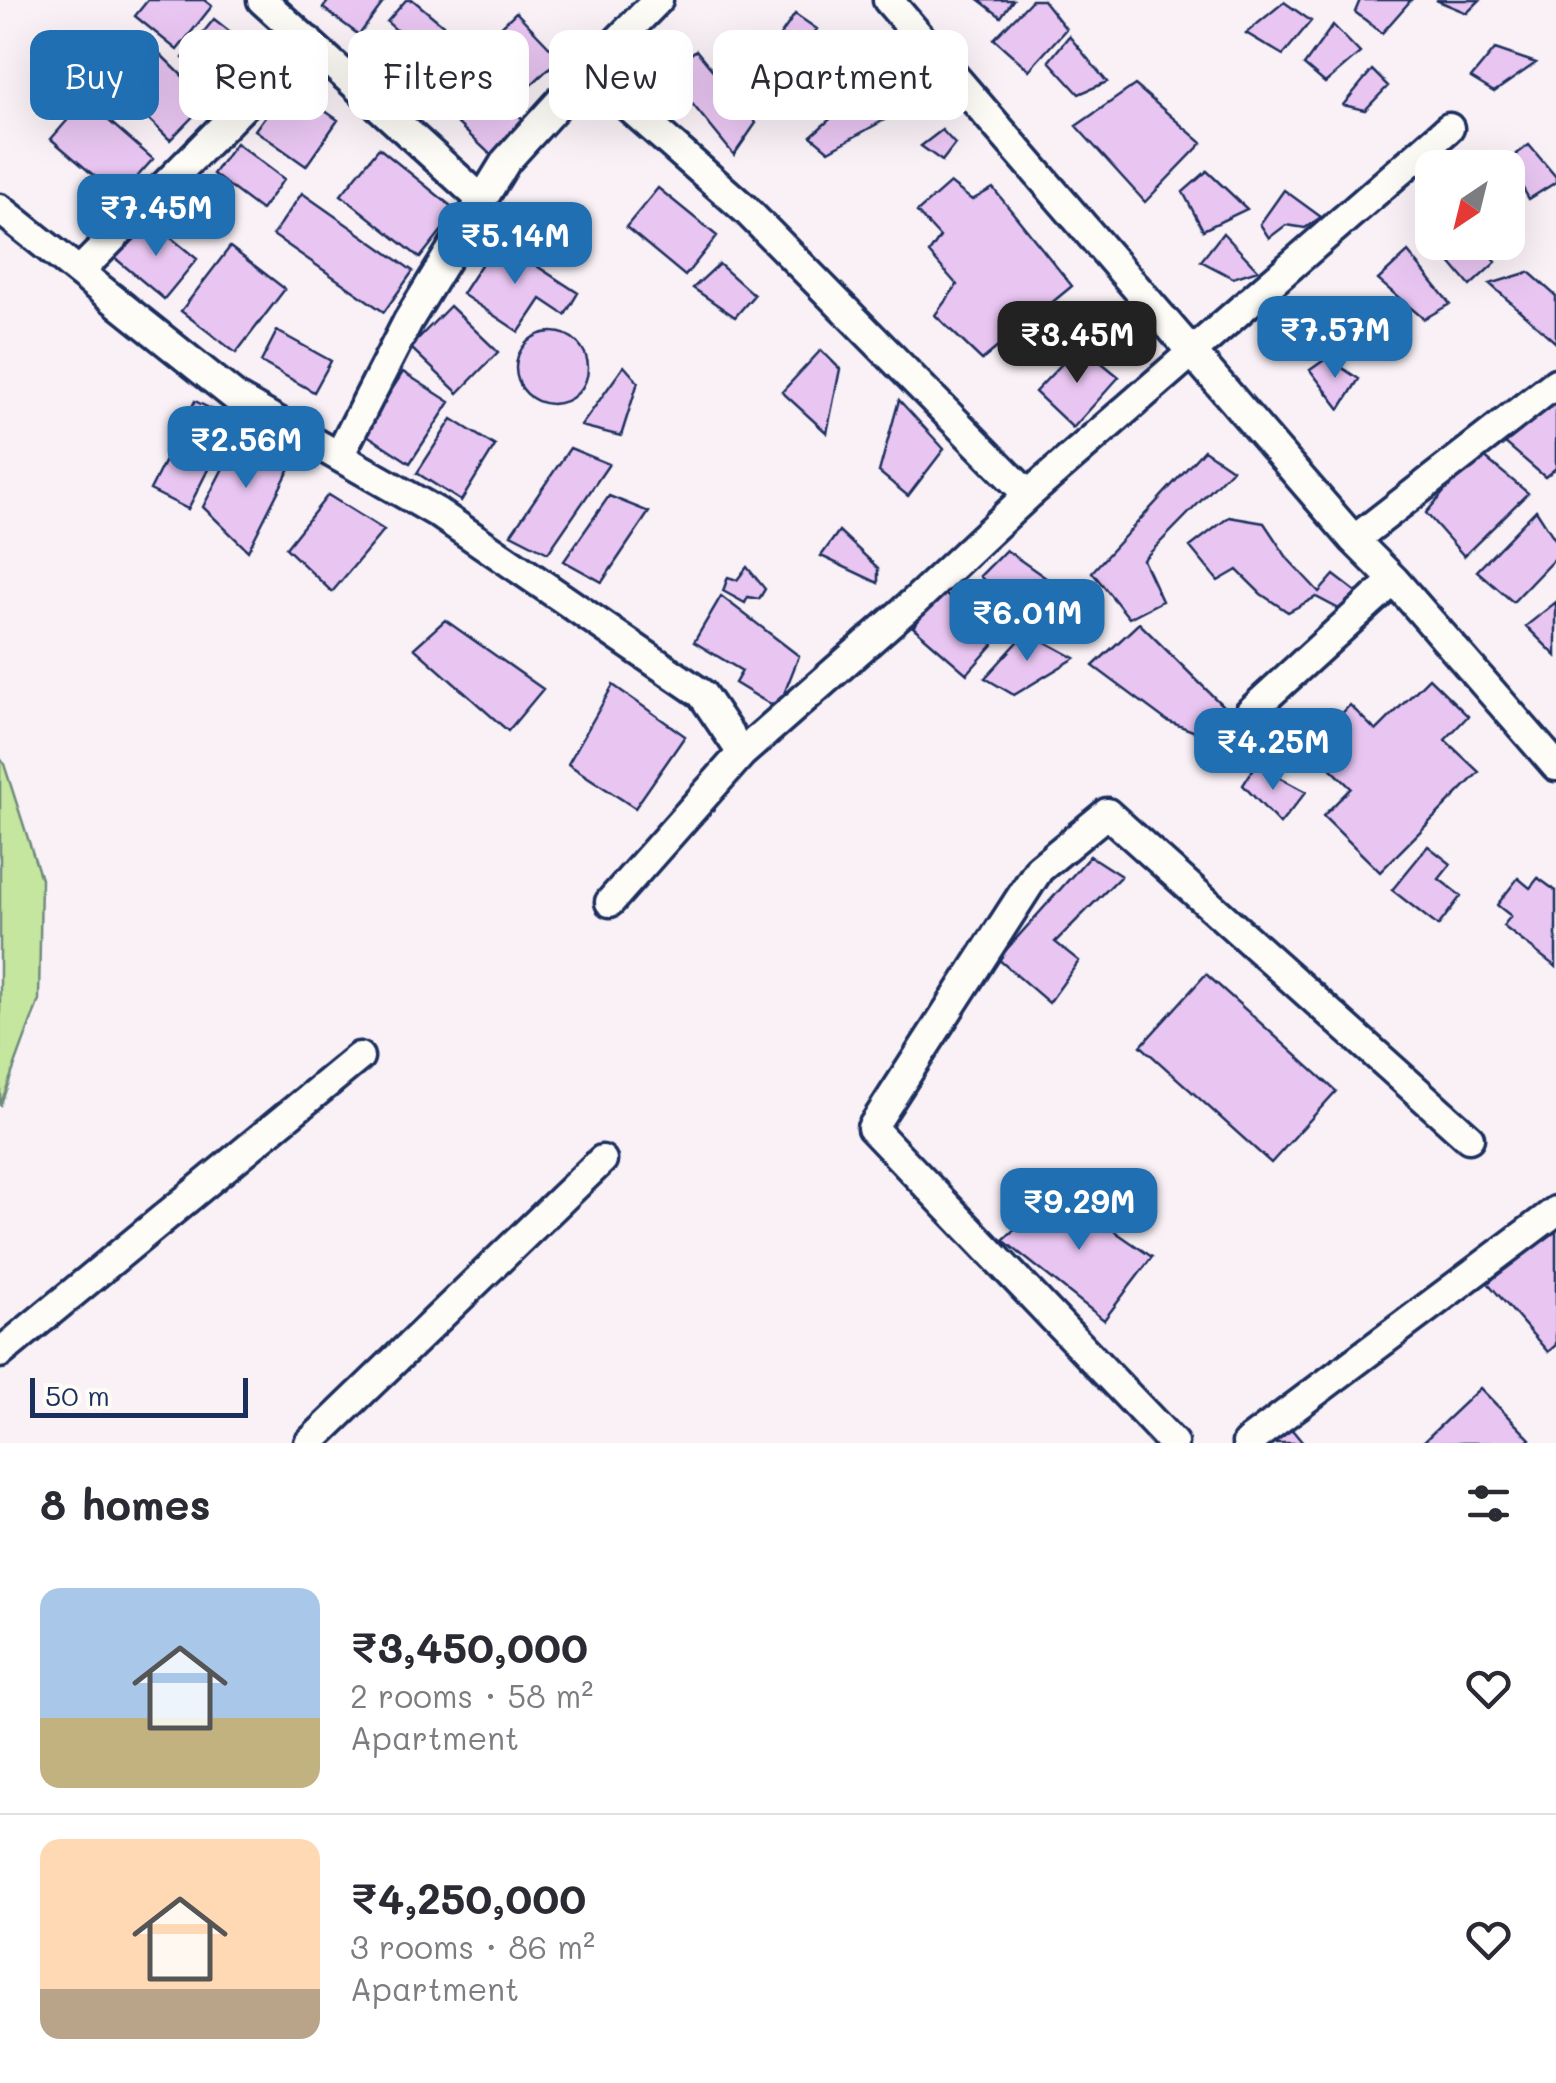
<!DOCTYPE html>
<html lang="en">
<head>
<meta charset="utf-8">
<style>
	:root { --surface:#fff; --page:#f7f7f7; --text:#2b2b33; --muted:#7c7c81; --line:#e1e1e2; --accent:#1f6fb2 }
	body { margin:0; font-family:Mali,sans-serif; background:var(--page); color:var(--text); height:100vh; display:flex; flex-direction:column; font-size:38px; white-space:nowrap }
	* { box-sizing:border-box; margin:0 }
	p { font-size:32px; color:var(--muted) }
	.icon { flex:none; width:55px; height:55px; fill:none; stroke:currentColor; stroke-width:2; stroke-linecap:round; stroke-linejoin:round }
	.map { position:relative; height:1443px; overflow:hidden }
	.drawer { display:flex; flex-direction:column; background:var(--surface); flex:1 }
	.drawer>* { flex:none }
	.banner { position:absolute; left:30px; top:30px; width:1000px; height:90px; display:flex; gap:20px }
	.needle { width:65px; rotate:215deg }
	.buttons { position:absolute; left:1415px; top:150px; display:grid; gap:20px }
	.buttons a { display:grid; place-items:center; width:110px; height:110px; border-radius:20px; background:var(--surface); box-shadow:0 10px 40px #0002; font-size:50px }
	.scale { position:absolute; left:30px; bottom:25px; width:218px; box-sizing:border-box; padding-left:10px; border:5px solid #1b2f5e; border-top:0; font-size:28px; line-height:35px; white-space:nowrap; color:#1b2f5e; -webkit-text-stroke:8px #fdfcf7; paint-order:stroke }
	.price { position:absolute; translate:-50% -85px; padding:0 22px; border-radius:20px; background:var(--accent); color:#fff; font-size:32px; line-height:65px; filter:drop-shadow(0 2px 5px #0008) }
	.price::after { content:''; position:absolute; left:50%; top:60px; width:30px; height:22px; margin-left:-15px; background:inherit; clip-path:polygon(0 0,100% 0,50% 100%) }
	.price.on { background:#222; color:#fff }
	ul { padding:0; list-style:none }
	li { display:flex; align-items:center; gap:30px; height:250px; padding:0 40px }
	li+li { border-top:2px solid var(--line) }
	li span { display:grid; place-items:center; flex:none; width:280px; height:200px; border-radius:20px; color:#555 }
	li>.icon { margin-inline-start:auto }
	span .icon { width:120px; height:120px; fill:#fffc; stroke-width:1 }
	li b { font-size:42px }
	h2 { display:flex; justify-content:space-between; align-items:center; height:120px; padding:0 40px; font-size:42px }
	.tag { padding:0 35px; border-radius:20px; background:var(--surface); box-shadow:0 10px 40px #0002; font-size:35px; line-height:90px }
	.tag.on { background:var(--accent); color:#fff }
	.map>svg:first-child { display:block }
	.green { fill:#c5e69e; stroke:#708a7e; stroke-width:2.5 }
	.building { fill:#e9c6f2; stroke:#1b2f5e; stroke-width:2.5 }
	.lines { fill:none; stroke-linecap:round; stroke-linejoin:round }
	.minor-casing { stroke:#1b2f5e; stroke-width:35 }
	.minor { stroke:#fdfcf7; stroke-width:28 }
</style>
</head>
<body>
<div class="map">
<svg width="1556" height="1443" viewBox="0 0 1556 1443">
	<rect width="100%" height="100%" fill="#f9f1f6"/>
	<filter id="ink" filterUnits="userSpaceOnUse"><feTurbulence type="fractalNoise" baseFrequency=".01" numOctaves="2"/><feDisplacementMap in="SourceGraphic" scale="20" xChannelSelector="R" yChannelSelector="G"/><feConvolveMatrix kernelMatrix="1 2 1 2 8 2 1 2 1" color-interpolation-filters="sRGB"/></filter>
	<g filter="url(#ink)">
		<!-- green -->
		<path class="green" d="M0,758L4,764L41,879L39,1000L0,1106Z"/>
		<!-- building -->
		<path class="building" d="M148,0H204L212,6L177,50L135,16Z
			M329,0H385L359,35L323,8Z
			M406,0H413L443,25L420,51L387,22Z
			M979,0H1013L1001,17Z
			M1032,0H1043L1066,29L1029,70L994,39Z
			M1360,0H1411L1382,33L1355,12Z
			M1436,0H1480L1467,13Z
			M1284,2L1311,21L1283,55L1246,33Z
			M516,12L560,58L517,98L475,52Z
			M795,14L817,29L795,62L773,46Z
			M214,19L257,53L226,92L183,58Z
			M1333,25L1360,53L1325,83L1304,65Z
			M383,34L424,65L407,87L366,57Z
			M1069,36L1107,82L1079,94L1049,61Z
			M153,47L208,101L170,140L115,86Z
			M1495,49L1536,63L1494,92L1471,78Z
			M696,50L756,123L734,155L667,73Z
			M1372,70L1388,86L1365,110L1343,105Z
			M472,71L526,122L493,157L439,106Z
			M288,85L338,120L306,166L255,130Z
			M1135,85L1202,143L1145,202L1076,126Z
			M864,89L900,111L829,151L811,136Z
			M85,100L153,159L119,197L51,139Z
			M942,130L955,144L942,161L921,146Z
			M236,143L284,179L261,210L213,174Z
			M1529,145L1556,177V182L1529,199L1507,161Z
			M379,148L457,211L420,258L341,195Z
			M1207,171L1247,209L1203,230L1183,192Z
			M950,183L972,200L993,188L1072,286L982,360L935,315L957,285L929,253L940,237L917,212Z
			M658,188L717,236L685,276L626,227Z
			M1284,190L1321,217L1305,228L1286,225L1269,238L1260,224Z
			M302,193L413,271L384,312L273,235Z
			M148,219L197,259L164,299L115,258Z
			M1223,233L1258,270L1233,278L1201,261Z
			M497,240L578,293L565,315L541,299L519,332L462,294Z
			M1433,242H1479L1496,262L1470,286Z
			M230,247L285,289L236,353L181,311Z
			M1408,252L1450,304L1424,319L1378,280Z
			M719,264L754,295L735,317L693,288Z
			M1529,272L1556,296V343L1490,284Z
			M450,306L498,352L458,393L410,347Z
			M1360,308L1399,325L1376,355L1347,325Z
			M277,331L331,361L314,392L261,362Z
			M516 368a36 36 0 1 1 72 0a36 36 0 1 1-72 0Z
			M1080,345L1119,377L1073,428L1035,392Z
			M821,350L840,369L827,433L782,392Z
			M1327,358L1359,379L1340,409L1310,370Z
			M624,366L638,382L621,436L581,426Z
			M403,372L450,402L410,463L364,433Z
			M1556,395V468L1545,477L1504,442Z
			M899,400L944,449L908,496L879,472Z
			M195,401L233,420L188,509L150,490Z
			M452,419L495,446L461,501L417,473Z
			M238,439L291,466L248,551L203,507Z
			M570,448L609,464L548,553L511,534Z
			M1204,450L1232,469L1143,560L1162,601L1129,618L1092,572Z
			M1478,452L1528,493L1464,556L1426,513Z
			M328,495L384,530L332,592L286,548Z
			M609,496L649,512L602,582L564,561Z
			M1536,510L1556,541V557L1513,602L1477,571Z
			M1229,517L1264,523L1288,559L1319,592L1334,575L1364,598L1341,610L1316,597L1288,612L1261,594L1237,570L1218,581L1190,547Z
			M839,531L878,568V583L821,556Z
			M1006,550L1053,583L1021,620L980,576Z
			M747,567L765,589L759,599L748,597L745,603L723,591L728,577L737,580Z
			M943,592L997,640L967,674L913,627Z
			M721,596L799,656L778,709L735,683L742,671L694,642Z
			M1556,602V656L1526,626Z
			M445,620L543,689L508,731L414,648Z
			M1139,623L1227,710L1208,737L1167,721L1093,666Z
			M1027,632L1075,658L1014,695L985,678Z
			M1429,678L1468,716L1445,740L1479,772L1380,872L1323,816L1351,788L1324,762L1339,746L1329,727L1350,705L1376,731Z
			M613,685L685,736L635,808L568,764Z
			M1256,765L1306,792L1280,824L1243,785Z
			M1428,846L1451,864L1439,879L1461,896L1438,926L1392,890Z
			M1090,856L1121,876L1055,942L1079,961L1049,1003L998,959Z
			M1518,878L1530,888L1538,878L1556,891V967L1503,926L1511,916L1497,905Z
			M1206,974L1336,1091L1271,1163L1141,1046Z
			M1056,1191L1152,1257L1104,1320L1003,1240Z
			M1554,1226L1556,1228V1345L1548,1352L1488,1283Z
			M1480,1388L1530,1439L1526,1443H1422Z
			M1289,1426L1303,1443H1268Z"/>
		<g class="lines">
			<defs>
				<path id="minor" d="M262,0L482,200
					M888,0L1354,540L1394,580L1556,766
					M588,71L746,210L1028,495
					M0,209L238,399L438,513L702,694L742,753
					M79,272L308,41
					M339,456L408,321L506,161L588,71L658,0
					M1354,540L1556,383
					M1250,712L1394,580
					M610,902L742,753L914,602L1028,495L1449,128
					M0,1353L359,1057
					M309,1443L602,1160
					M1173,1443L872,1128L1039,869L1107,813L1469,1138
					M1247,1443L1556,1211"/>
			</defs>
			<!-- minor casing -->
			<use href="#minor" class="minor-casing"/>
			<!-- minor -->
			<use href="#minor" class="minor"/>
		</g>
	</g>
</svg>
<div class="buttons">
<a><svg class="needle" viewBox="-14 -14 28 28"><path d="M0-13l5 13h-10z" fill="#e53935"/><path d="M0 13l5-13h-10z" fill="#7c7c81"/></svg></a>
</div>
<div class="scale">50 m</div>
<b class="price" style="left:156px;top:259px">₹7.45M</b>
<b class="price" style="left:515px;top:287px">₹5.14M</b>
<b class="price" style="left:1335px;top:381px">₹7.57M</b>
<b class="price on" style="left:1077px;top:386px">₹3.45M</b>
<b class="price" style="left:246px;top:491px">₹2.56M</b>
<b class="price" style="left:1027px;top:664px">₹6.01M</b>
<b class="price" style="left:1273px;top:793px">₹4.25M</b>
<b class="price" style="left:1079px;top:1253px">₹9.29M</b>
<div class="banner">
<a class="tag on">Buy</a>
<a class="tag">Rent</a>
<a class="tag">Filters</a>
<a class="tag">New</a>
<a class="tag">Apartment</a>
</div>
</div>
<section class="drawer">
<h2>8 homes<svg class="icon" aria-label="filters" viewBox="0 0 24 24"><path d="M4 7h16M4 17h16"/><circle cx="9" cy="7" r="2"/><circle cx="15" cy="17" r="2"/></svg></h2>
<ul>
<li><span style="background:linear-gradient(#a9c7e8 65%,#c2b280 0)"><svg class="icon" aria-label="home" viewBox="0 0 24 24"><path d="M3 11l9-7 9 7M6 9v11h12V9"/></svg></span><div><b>₹3,450,000</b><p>2 rooms · 58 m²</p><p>Apartment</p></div><svg class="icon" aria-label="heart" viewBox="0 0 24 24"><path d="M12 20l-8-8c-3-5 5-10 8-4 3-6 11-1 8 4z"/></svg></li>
<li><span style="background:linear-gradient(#ffd9b3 75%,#b9a48a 0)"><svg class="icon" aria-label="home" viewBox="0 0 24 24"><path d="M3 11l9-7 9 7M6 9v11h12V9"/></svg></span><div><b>₹4,250,000</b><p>3 rooms · 86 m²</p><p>Apartment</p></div><svg class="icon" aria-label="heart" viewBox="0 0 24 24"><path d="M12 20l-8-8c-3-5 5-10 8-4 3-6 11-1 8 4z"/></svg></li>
</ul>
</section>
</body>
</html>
